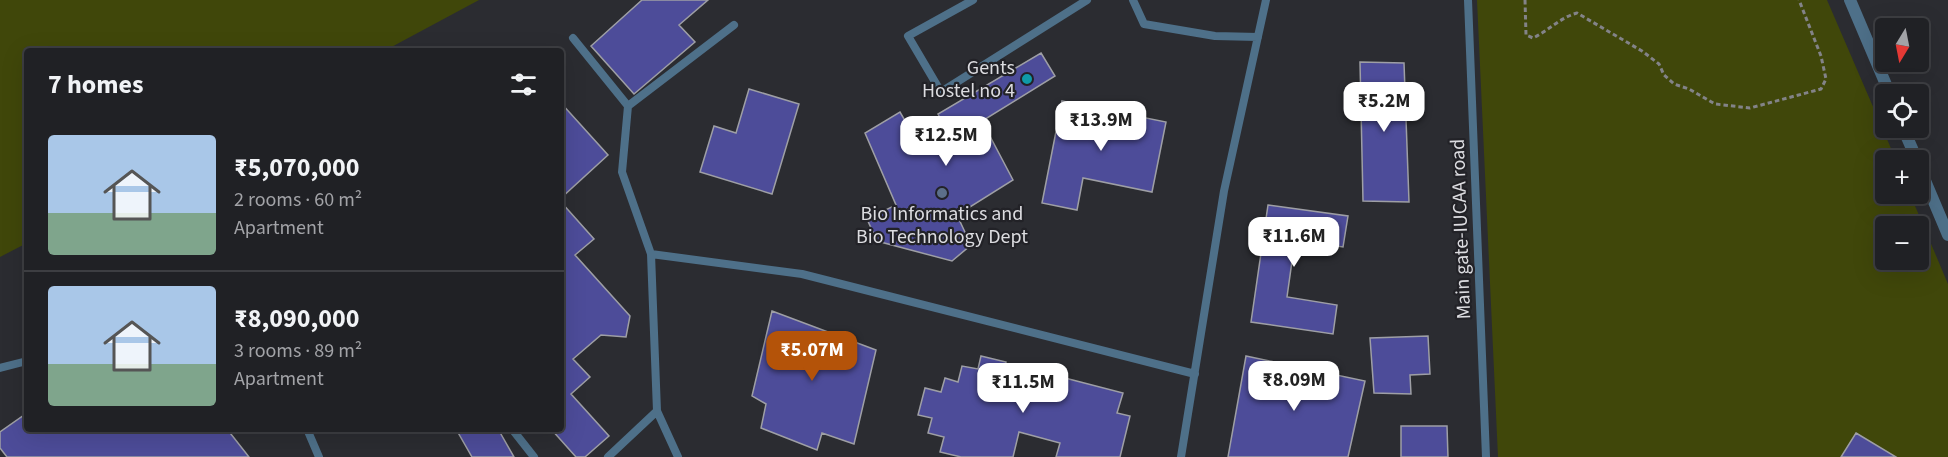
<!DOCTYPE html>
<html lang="en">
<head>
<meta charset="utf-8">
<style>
	:root { --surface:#202125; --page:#28292d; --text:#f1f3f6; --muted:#a2a3a7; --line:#3d3e42; --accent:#b45309 }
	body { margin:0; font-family:"Source Sans 3",sans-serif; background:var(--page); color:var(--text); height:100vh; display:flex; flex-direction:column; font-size:22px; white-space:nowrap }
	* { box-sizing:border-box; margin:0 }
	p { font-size:20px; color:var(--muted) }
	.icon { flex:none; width:33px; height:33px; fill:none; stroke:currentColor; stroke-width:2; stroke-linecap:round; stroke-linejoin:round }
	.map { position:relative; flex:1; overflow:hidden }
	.panel { position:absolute; left:24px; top:48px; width:540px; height:384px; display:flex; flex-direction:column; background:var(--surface); border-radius:6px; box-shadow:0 6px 24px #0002,0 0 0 2px var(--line) }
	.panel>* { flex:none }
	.needle { width:39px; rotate:190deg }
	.buttons { position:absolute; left:1875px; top:18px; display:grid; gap:12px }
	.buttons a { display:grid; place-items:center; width:54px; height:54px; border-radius:6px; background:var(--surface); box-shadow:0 6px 24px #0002,0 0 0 2px var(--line); font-size:30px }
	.price { position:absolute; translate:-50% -51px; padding:0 14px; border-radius:12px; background:#fff; color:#222; font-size:20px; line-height:39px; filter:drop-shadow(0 2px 3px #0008) }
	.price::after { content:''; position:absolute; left:50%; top:36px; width:18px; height:14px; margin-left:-9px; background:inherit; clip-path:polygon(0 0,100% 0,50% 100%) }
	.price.selected { background:var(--accent); color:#fff }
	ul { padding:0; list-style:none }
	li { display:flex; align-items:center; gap:18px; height:150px; padding:0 24px }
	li+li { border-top:2px solid var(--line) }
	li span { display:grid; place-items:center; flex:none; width:168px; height:120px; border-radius:6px; color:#555 }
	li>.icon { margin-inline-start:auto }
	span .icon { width:72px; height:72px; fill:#fffc; stroke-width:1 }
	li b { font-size:26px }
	h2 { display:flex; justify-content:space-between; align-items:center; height:72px; padding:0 24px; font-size:26px }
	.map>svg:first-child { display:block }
	.green { fill:#40470a; fill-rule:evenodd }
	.building { fill:#4d4c99; stroke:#9e9fa5; stroke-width:1.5 }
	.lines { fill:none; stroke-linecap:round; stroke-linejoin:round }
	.path { stroke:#838388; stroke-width:3; stroke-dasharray:4.5 3; stroke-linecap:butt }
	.lane { stroke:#4e7089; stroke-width:8 }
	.street { stroke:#4e7089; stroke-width:12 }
	.culture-dot { fill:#0f9aa8; stroke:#222227; stroke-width:2 }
	.service-dot { fill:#5c6f8a; stroke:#222227; stroke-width:2 }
	.labels { text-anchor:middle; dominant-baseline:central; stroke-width:4.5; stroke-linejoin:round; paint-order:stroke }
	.poi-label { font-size:20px; fill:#dcdce0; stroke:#222227; text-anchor:end }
	.street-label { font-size:20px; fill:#dcdce0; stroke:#222227 }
</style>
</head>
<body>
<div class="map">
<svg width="1948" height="457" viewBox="0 0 1948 457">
	<rect width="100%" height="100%" fill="#2b2c31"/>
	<!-- green -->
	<path class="green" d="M0,0H479L384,51H27V243L0,257Z
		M1477,0H1827L1896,160H1886V194H1910L1948,284V457H1498ZM1886,226H1918V260H1886Z"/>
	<!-- building -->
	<path class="building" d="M642,0H708L679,25L695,42L634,94L591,46Z
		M1041,53L1055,76L982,121L1013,180L957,215L971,245L952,261L877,241L867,219L896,205L865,133L900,112L918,143L957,148L938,114Z
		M1360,62L1404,63L1409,202L1363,201Z
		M749,89L799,104L772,194L700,172L714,126L736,133Z
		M1062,101L1166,122L1152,192L1083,178L1077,210L1042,203Z
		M561,103L608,155L561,198Z
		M561,202L594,239L575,255L630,316L626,337L601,335L573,359L590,377L571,394L609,436L585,457H576L551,429H561Z
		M1268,205L1348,216L1343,247L1316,243L1315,251L1294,247L1287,297L1337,305L1333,334L1251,322Z
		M772,311L876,350L854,444L822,433L817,450L761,428L766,404L752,396Z
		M1428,336L1430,374L1410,375L1411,394L1374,393L1370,338Z
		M981,356L1006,362L1004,370L1033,377L1034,370L1123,393L1117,413L1130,416L1120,457H1056L1060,443L1019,432L1013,457H961L940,452L944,437L928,433L932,418L918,415L925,388L941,392L945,378L958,382L962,366L978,369Z
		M1246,356L1365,381L1348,457H1228Z
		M27,413V429H227L249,457H7L0,448V432Z
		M1401,426H1447L1448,457H1401Z
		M456,429H498L514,457H472Z
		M1856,433L1896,457H1841Z"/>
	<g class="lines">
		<!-- path -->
		<path class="path" d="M1525,0L1526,35L1533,38C1548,31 1561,17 1577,13L1642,51L1659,64L1664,75L1674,84L1689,89L1715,104L1750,108L1821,89L1826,79L1821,56L1799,0"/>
		<!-- lane -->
		<path class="lane" d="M973,0L908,36L941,92L1087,0
			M1133,0L1144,24L1215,36L1258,37
			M1468,0L1486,457
			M573,38L628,106L622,172L651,254
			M628,106L734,25
			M0,368L27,361
			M307,429L319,457
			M512,429L534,457
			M608,457L657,411
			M678,457L657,411L651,254L802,274L1195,374
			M1181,457L1224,191L1266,0"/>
		<!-- street -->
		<path class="street" d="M1850,0L1890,94
			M1903,128L1917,160
			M1918,164L1948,235"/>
	</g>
	<!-- markers -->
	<circle class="culture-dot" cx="1027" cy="79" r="6"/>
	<circle class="service-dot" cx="942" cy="193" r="6"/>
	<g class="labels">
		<!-- poi labels -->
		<g class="poi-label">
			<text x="1015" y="68">Gents<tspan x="1015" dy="23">Hostel no 4</tspan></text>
			<text x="942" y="214" text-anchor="middle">Bio Informatics and<tspan x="942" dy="23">Bio Technology Dept</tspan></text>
		</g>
		<!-- street labels -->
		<g class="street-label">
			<text transform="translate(1461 229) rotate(-92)">Main gate-IUCAA road</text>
		</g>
	</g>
</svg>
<div class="buttons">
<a><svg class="needle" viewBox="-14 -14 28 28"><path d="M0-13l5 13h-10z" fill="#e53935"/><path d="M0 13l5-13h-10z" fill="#a2a3a7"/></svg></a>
<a><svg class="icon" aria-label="locate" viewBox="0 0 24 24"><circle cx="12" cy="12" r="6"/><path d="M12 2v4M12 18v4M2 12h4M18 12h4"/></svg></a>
<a>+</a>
<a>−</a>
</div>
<b class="price" style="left:1384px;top:133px">₹5.2M</b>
<b class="price" style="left:1101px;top:152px">₹13.9M</b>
<b class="price" style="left:946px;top:167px">₹12.5M</b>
<b class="price" style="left:1294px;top:268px">₹11.6M</b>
<b class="price selected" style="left:812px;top:382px">₹5.07M</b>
<b class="price" style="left:1294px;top:412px">₹8.09M</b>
<b class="price" style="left:1023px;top:414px">₹11.5M</b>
<section class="panel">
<h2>7 homes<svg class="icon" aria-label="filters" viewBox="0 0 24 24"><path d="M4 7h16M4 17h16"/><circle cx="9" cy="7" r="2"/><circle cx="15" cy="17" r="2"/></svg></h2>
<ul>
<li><span style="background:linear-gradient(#a9c7e8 65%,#7fa58c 0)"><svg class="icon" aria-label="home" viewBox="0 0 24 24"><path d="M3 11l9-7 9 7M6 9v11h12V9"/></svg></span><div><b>₹5,070,000</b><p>2 rooms · 60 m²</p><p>Apartment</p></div></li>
<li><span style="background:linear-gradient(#a9c7e8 65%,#7fa58c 0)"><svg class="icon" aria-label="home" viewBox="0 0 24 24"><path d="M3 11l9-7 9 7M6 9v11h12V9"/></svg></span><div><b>₹8,090,000</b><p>3 rooms · 89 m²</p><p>Apartment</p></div></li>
</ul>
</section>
</div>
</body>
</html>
